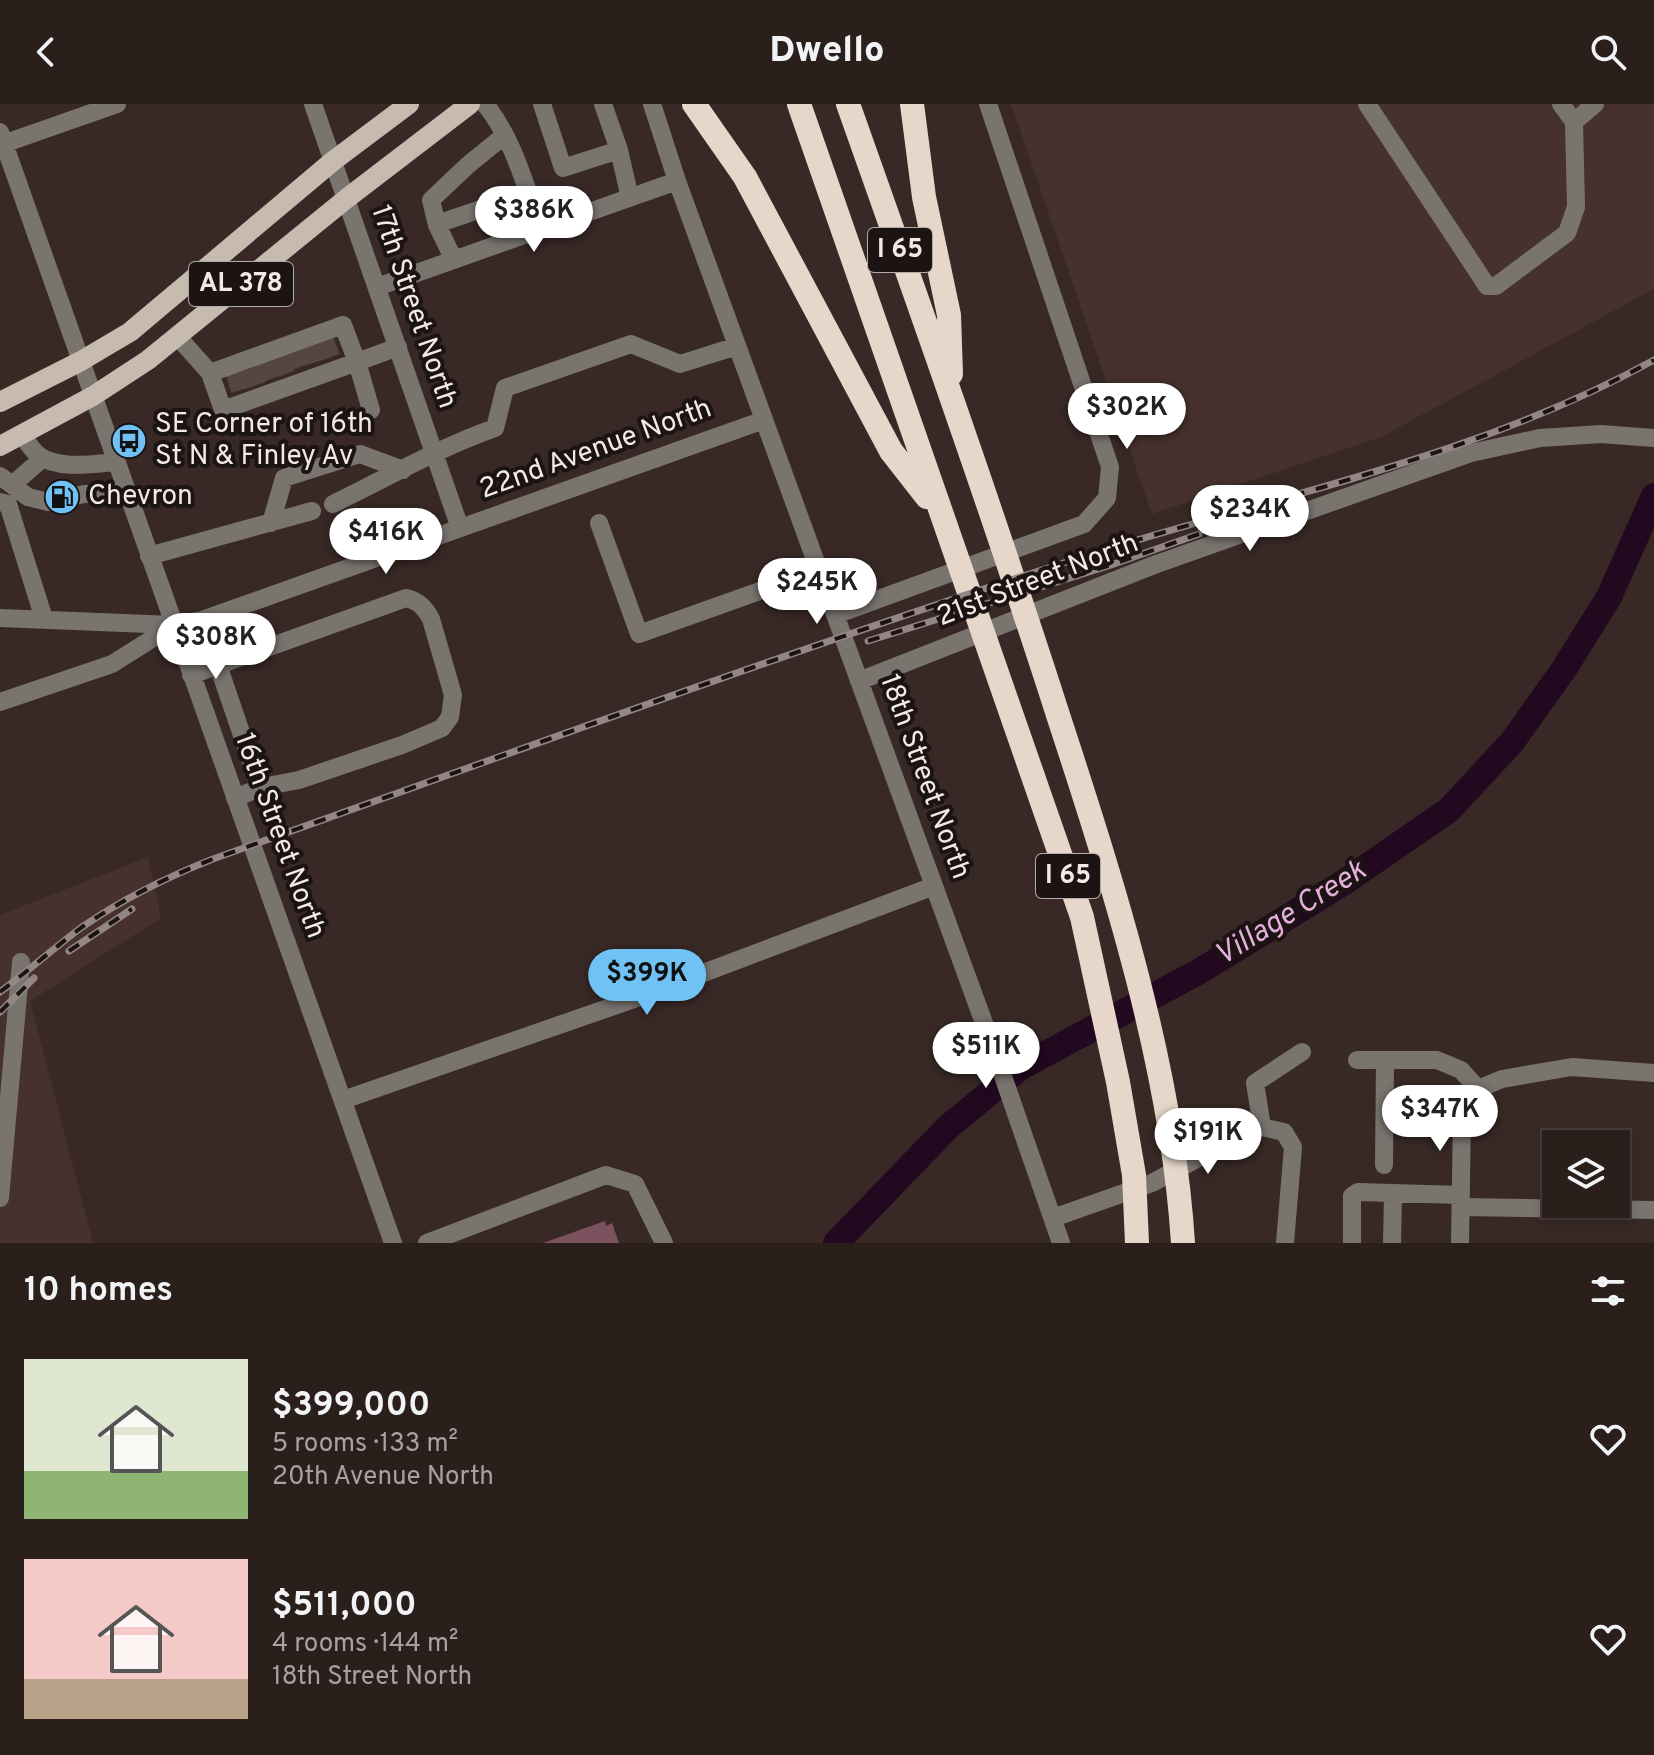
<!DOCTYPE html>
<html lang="en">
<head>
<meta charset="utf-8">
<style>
	:root { --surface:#2b1f1c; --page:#372c29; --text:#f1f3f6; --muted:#a6a2a3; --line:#473d3b; --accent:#70c1f4 }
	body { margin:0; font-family:Overpass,sans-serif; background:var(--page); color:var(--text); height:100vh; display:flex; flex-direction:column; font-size:30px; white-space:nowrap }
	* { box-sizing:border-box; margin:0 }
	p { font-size:26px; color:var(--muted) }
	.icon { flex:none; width:44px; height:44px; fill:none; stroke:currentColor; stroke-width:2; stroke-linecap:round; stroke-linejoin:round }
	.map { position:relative; height:1139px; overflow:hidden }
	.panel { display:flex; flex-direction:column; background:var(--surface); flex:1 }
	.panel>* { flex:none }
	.buttons { position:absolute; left:1542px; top:1026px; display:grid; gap:16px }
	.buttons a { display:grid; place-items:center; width:88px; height:88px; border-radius:0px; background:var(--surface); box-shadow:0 4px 12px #0003,0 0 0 2px var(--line); font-size:40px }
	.price { position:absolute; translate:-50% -68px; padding:0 18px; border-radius:28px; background:#fff; color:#222; font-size:26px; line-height:52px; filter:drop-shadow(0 2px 4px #0008) }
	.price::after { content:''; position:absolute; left:50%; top:48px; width:24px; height:18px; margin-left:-12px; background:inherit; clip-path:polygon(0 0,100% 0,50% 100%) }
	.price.active { background:var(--accent); color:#111 }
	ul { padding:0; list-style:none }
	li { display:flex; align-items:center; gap:24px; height:200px; padding:0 24px }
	li span { display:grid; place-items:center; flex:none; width:224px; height:160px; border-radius:0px; color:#555 }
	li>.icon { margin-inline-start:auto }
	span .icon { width:96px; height:96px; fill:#fffc; stroke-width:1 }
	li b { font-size:34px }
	h2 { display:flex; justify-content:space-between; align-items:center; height:96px; padding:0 24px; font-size:34px }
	header { display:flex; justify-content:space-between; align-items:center; height:104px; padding:0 24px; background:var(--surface); font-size:36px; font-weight:800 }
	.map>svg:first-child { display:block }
	.built { fill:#47312c }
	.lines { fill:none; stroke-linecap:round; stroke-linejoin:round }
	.river { stroke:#220920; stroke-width:26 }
	.building { fill:#7b525d }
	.minor-tunnel { stroke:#554643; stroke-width:18; stroke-dasharray:18 9; stroke-linecap:butt }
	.minor { stroke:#7a746f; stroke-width:18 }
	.major { stroke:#c7bbb0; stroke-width:20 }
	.highway { stroke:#e6d7ca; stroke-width:24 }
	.rail-casing { stroke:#948684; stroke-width:7 }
	.rail { stroke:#1b1412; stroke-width:4; stroke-dasharray:12; stroke-linecap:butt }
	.labels { text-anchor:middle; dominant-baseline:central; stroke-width:8; stroke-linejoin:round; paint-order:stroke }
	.shield { fill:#1b1412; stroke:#b3a9a7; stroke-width:2 }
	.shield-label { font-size:26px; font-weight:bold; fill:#f4e9e7 }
	.street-label { font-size:28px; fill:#f4e9e7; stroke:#1b1412 }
	.poi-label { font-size:28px; fill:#f4e9e7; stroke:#1b1412; text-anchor:start }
	.water-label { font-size:30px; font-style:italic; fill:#e4afdd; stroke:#1b1412 }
</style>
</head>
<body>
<header><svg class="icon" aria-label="back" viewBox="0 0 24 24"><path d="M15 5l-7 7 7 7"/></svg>Dwello<svg class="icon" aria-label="search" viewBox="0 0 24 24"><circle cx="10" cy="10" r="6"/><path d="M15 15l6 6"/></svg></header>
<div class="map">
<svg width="1654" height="1139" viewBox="0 0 1654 1139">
	<rect width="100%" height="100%" fill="#392926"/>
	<!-- built -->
	<path class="built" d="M1011,0H1654V185L1383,332L1152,410Z
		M148,753L161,814L30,897L93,1139H0V811Z"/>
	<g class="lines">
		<!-- river -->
		<path class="river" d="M836,1139L948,1023L1021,963L1200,867L1343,779L1449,706L1512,638L1564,565L1609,493L1654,392"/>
	</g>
	<!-- building -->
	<path class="building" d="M605,1117L606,1122L612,1119L619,1139H543Z"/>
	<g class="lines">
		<!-- minor-tunnel -->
		<path class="minor-tunnel" d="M325,237L331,253
			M311,242L316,258
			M295,248L300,263
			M280,253L286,270
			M265,258L271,275
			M251,264L257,281
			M235,269L240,287"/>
		<!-- minor -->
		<path class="minor" d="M313,0L460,424
			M485,0C514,36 525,82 541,125
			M542,0L563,64L619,46L603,0
			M652,0L677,77L996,952L1061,1139
			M1367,0L1487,182H1496L1567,129L1576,103L1574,18
			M1561,0L1574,18L1595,0
			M0,28L393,1139
			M0,41L117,0
			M619,46L630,94
			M437,120L528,89
			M454,156L437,121L431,96L468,61L505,31
			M377,183L677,77
			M177,232L210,269L223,306L357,258L343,221L210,269
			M371,306L357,258L398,243
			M21,331C27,337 32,346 38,351C58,366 93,360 116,358
			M0,372L28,393L48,398L84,390H111L125,383
			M12,381L43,354
			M0,398L8,400L44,515
			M333,400C387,374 438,344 495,324L505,284L631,240L680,260L737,242
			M271,419L284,374L360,350L403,366
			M599,419L639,530L819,466
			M149,452L312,407
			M835,511L1084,420L1107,394L1110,363L988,0
			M0,514L173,521
			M218,561L260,684
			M191,571L406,494C419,497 425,504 431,515L453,591L450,613L442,624L402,641L299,676L262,683L235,694
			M859,577L1154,461L1471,349L1540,334L1601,330L1654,334
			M0,598L112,560L174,521L202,516L764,316
			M1357,956H1437L1461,966L1478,985L1465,1000L1462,1008L1460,1139
			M1478,985L1502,975L1572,963L1654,969
			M343,996L637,894L934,782
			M1262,1023L1255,979L1302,948
			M1384,1061L1385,956
			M0,1094L21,858
			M1461,1103L1654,1106
			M1053,1114L1152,1079L1257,1022L1284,1028L1293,1043L1285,1139
			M427,1139L606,1071L635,1080L664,1139
			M1352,1139V1092L1358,1088L1461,1091
			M1392,1139L1393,1089"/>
		<!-- major -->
		<path class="major" d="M0,298L81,257L130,228L333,57L409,0
			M0,342L93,292L148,256L346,95L470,0"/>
		<!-- highway -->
		<path class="highway" d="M694,0L745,73L891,347L927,393
			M799,0L1082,813L1118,978L1134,1071L1137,1139
			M848,0C920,203 992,406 1058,611C1113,779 1172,963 1183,1139
			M912,0L924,93L949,211L951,270"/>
		<defs>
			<path id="rail" d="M868,537L1111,461L1199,430
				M69,847L132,805
				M0,888C28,867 54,844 82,823C123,795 167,773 213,755C502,652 790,547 1082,453C1273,392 1476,354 1654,256
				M0,908L34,874"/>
		</defs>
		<!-- rail casing -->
		<use href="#rail" class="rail-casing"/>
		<!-- rail -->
		<use href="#rail" class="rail"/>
	</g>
	<!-- icons -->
	<defs>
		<symbol id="bus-disc" viewBox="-11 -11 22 22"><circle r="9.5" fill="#70c1f4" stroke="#1b1412"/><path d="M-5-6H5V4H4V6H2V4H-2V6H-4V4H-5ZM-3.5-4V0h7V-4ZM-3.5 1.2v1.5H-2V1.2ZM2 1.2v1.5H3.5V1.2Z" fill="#111"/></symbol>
		<symbol id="fuel-disc" viewBox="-11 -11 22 22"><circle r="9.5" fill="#70c1f4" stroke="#1b1412"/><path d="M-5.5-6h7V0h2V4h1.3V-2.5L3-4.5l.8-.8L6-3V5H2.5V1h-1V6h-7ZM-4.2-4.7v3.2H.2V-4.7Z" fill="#111"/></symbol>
	</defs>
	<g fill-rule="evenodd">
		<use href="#bus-disc" x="109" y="317" width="40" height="40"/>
		<use href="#fuel-disc" x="42" y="373" width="40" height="40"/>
	</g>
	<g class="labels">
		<!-- shield labels -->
		<g class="shield">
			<rect x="868" y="124" width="64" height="44" rx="6"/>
			<rect x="189" y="158" width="104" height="44" rx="6"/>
			<rect x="1036" y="750" width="64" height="44" rx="6"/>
		</g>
		<g class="shield-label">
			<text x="900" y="146">I 65</text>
			<text x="241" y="180">AL 378</text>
			<text x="1068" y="772">I 65</text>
		</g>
		<!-- street labels -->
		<g class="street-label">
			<text transform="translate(413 203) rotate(71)">17th Street North</text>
			<text transform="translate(596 346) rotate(-20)">22nd Avenue North</text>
			<text transform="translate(1038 477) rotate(-21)">21st Street North</text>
			<text transform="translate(924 673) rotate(70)">18th Street North</text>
			<text transform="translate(279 732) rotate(70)">16th Street North</text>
		</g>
		<!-- poi labels -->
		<g class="poi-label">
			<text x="155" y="321">SE Corner of 16th<tspan x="155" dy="32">St N &amp; Finley Av</tspan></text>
			<text x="88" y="393">Chevron</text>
		</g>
		<!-- water labels -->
		<g class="water-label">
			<text transform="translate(1291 810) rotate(-32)">Village Creek</text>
		</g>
	</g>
</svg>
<div class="buttons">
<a><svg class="icon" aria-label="layers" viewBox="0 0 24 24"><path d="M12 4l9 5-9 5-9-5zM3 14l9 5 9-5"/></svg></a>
</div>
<b class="price" style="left:534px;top:150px">$386K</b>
<b class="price" style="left:1127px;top:347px">$302K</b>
<b class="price" style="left:1250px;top:449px">$234K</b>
<b class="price" style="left:386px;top:472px">$416K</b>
<b class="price" style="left:817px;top:522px">$245K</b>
<b class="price" style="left:216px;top:577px">$308K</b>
<b class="price active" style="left:647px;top:913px">$399K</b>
<b class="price" style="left:986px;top:986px">$511K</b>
<b class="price" style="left:1440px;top:1049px">$347K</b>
<b class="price" style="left:1208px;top:1072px">$191K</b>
</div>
<section class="panel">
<h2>10 homes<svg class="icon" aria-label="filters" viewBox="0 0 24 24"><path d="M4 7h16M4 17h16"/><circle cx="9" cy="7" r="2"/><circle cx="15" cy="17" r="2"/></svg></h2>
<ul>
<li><span style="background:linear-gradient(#dfe7d0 70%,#8fb573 0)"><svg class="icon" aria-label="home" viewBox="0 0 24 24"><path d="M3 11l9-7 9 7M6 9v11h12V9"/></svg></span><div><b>$399,000</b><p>5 rooms · 133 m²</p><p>20th Avenue North</p></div><svg class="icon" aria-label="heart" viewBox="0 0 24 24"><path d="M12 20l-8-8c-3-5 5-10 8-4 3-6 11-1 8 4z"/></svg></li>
<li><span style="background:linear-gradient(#f6c9c9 75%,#b9a48a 0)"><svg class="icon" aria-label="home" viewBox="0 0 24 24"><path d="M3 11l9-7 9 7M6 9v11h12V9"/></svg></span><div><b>$511,000</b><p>4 rooms · 144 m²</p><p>18th Street North</p></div><svg class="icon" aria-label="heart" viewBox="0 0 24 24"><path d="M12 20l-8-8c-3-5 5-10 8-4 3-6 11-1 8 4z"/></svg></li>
</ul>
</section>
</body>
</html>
